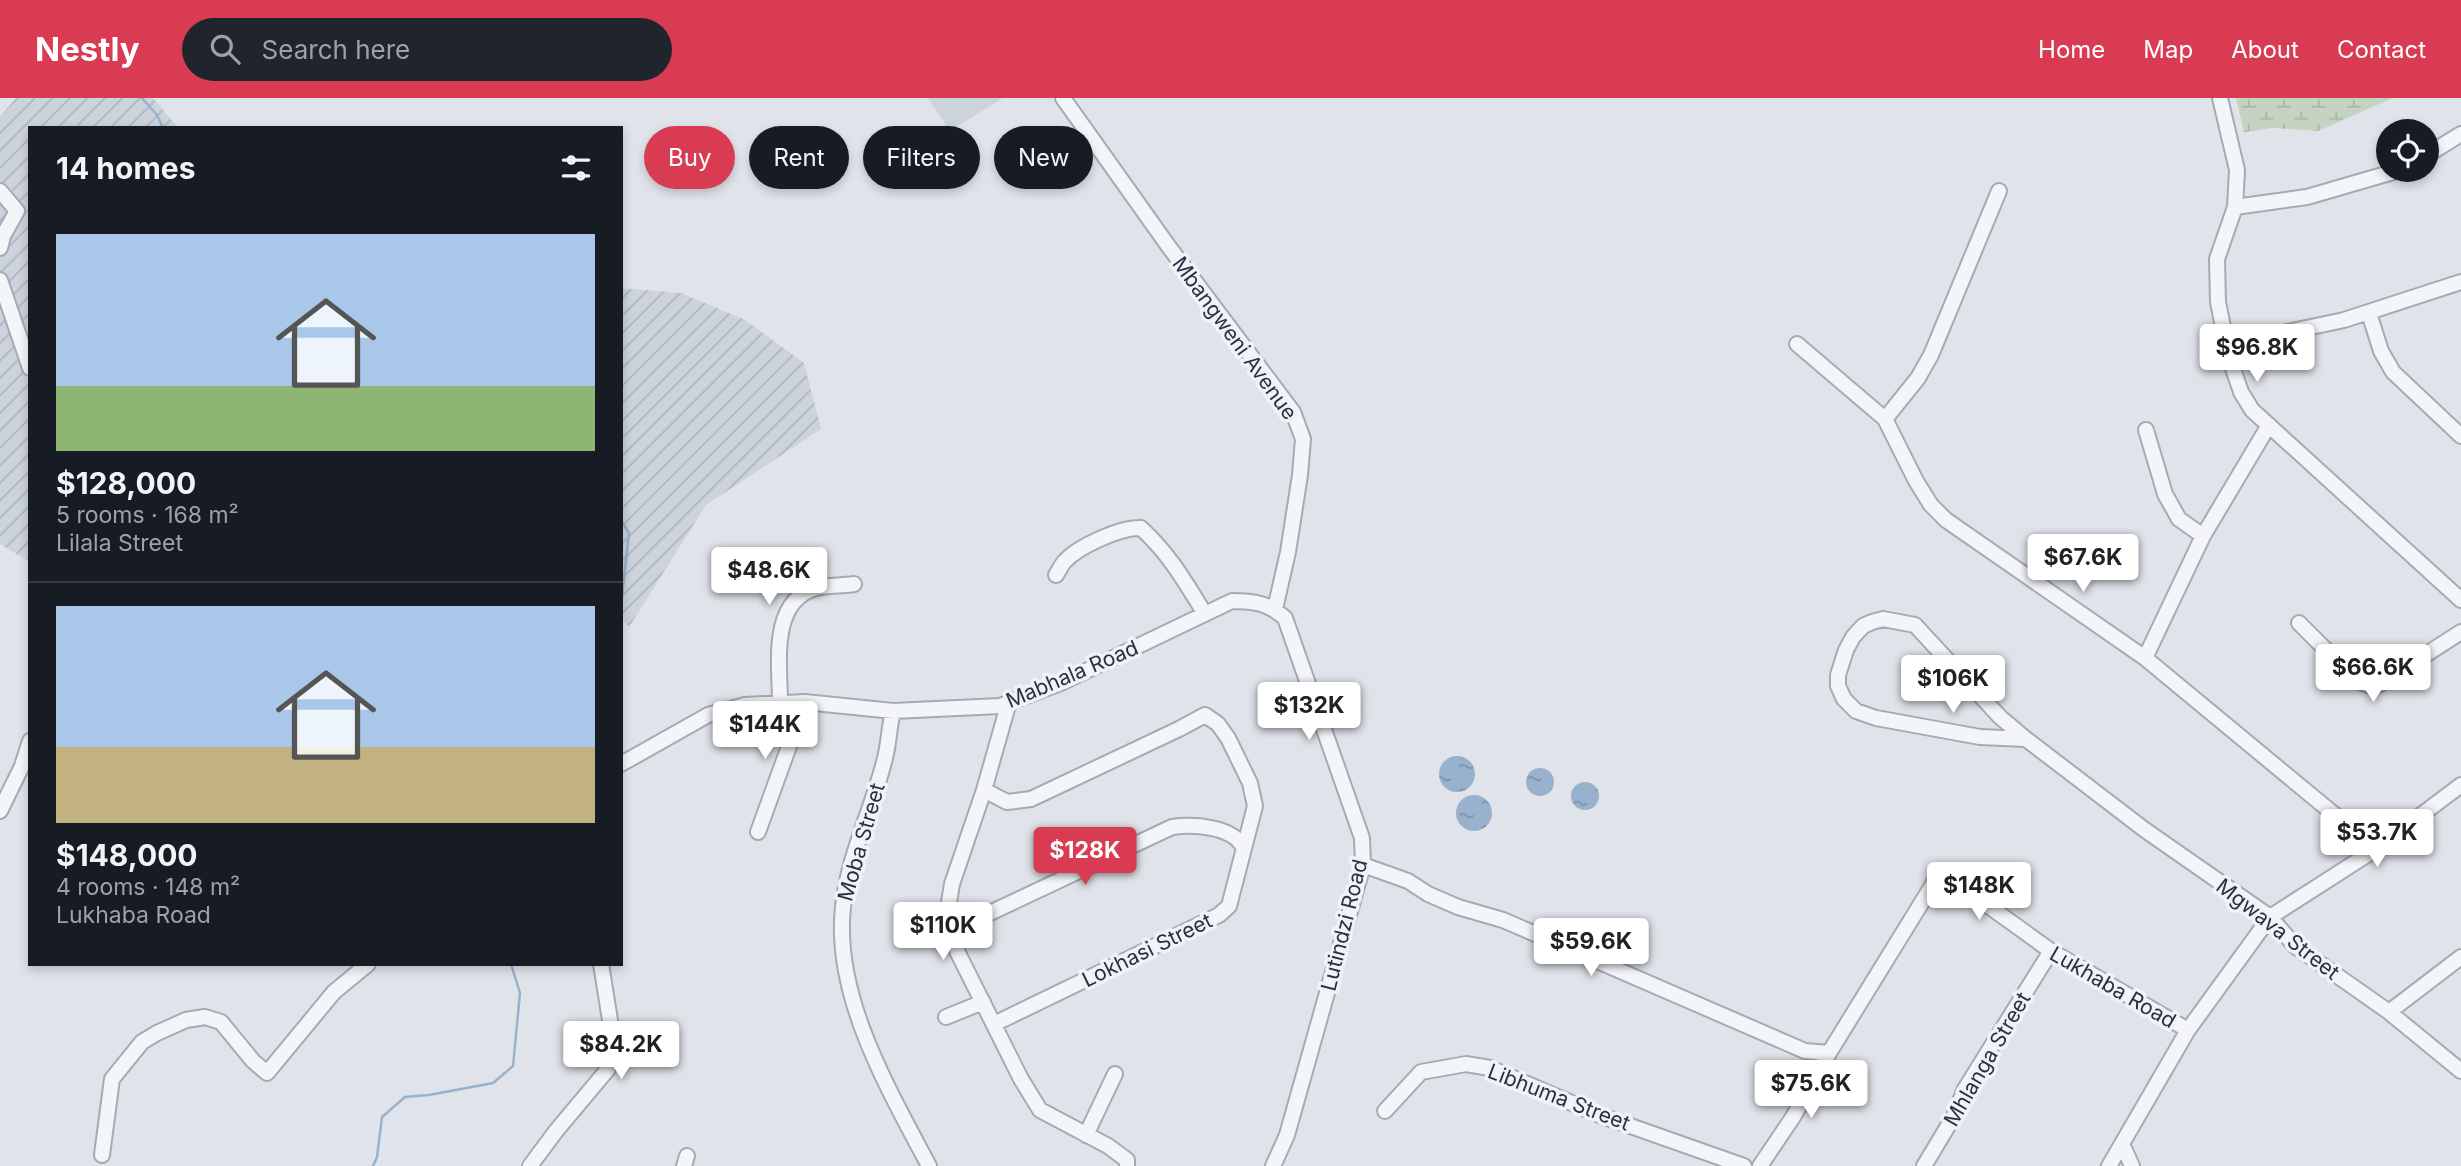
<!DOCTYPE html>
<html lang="en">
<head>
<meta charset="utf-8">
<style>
	:root { --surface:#171b24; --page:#20242c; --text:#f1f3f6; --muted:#9ea1a6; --line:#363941; --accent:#d93b53 }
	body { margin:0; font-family:Inter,sans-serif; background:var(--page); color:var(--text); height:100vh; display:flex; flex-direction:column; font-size:26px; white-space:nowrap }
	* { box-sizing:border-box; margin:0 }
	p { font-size:23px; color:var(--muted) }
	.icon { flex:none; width:38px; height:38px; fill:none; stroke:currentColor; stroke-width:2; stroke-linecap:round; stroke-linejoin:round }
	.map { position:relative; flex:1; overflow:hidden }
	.panel { position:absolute; left:28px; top:28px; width:595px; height:840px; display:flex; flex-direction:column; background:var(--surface); border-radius:0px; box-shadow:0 4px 10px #0003 }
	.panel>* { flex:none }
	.hud { position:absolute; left:644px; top:28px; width:665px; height:63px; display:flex; gap:14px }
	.buttons { position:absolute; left:2376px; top:21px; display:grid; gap:14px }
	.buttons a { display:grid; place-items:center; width:63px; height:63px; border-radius:50%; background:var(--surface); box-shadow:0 4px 10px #0003; font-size:35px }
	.price { position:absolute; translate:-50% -60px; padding:0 16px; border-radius:7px; background:#fff; color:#222; font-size:23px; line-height:46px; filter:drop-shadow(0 2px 4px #0008) }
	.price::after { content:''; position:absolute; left:50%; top:42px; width:21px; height:16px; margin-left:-10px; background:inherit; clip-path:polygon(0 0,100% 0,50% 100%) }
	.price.current { background:var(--accent); color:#fff }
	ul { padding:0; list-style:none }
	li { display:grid; align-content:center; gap:14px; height:371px; padding:0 28px }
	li+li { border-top:2px solid var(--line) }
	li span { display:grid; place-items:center; height:217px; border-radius:0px; color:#555 }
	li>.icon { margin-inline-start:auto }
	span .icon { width:126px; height:126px; fill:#fffc; stroke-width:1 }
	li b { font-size:30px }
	h2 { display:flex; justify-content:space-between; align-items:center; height:84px; padding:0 28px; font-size:30px }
	.pill { padding:0 24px; border-radius:32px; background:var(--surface); box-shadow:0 4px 10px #0003; font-size:24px; line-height:63px }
	.pill.current { background:var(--accent); color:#fff }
	header { display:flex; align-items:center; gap:42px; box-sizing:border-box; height:98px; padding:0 35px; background:var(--accent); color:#fff }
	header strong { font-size:33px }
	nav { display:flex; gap:38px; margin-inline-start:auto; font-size:24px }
	.search { width:490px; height:63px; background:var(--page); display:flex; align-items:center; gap:18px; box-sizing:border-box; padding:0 24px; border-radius:38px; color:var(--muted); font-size:26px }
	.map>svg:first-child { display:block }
	.built { fill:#cdd3dc }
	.industrial { fill:url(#industrial-furrows) }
	.wetland { fill:url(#wetland-marsh) }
	.water { fill:url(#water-ripples) }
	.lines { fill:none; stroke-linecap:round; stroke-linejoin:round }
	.stream { stroke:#98b1cd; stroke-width:2.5 }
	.minor-casing { stroke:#a5abb5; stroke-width:18 }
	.minor { stroke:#f3f5f8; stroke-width:14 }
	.labels { text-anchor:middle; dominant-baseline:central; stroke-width:7; stroke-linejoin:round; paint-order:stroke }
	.street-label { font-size:21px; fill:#273143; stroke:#eff3f7 }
</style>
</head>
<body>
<header>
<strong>Nestly</strong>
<div class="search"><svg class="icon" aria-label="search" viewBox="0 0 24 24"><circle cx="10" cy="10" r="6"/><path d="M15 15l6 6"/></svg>Search here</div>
<nav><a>Home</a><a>Map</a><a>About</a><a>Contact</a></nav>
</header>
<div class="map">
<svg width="2461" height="1068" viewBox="0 0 2461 1068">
	<defs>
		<pattern id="industrial-furrows" width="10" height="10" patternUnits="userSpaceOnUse" patternTransform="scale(1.75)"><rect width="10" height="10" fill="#cdd3dc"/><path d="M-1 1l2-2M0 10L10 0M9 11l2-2" fill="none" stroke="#b0b6be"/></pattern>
		<pattern id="wetland-marsh" width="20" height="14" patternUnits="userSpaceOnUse" patternTransform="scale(1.75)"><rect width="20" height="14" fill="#c5d4c0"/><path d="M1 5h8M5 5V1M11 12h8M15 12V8" fill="none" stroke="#a9b6a6"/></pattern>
		<pattern id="water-ripples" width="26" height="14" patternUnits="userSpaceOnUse" patternTransform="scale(1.75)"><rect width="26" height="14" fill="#98b1cd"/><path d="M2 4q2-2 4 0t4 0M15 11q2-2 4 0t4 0" fill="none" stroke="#7c91a8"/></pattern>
	</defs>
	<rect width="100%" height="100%" fill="#e0e4ea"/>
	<!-- built -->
	<path class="built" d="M928,0H1003L950,33Z"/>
	<!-- industrial -->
	<path class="industrial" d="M16,0H153L178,30H30V464L0,446V19Z
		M621,190L681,195L745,222L804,265L821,331L706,407L629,529L621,520Z"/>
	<!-- wetland -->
	<path class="wetland" d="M2236,0H2393L2318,33L2273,30L2244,34Z"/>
	<!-- water -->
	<path class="water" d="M1439 676a18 18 0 1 1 36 0a18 18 0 1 1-36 0Z
		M1526 684a14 14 0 1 1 28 0a14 14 0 1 1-28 0Z
		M1571 698a14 14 0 1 1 28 0a14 14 0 1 1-28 0Z
		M1456 715a18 18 0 1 1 36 0a18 18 0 1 1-36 0Z"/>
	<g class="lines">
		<!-- stream -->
		<path class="stream" d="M142,0L157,17L163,30
			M621,422L629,435L621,507
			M373,1068L377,1059L382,1019L405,999L429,997L493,985L513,968L520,895L511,866"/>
		<defs>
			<path id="minor" d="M1063,0L1169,149L1293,314L1303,341L1300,377L1288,454L1275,511
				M2220,0L2237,72L2235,109L2217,161L2218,204L2229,259L2241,294L2252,312L2461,502
				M2427,57L2461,36
				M0,93L17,113L3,138L0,150
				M2235,109L2307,99L2400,72
				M0,182L30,270
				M2369,215L2381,253L2393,274L2461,338
				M1797,246L1885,321L1916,383L1931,407L1946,422L2145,560L2376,751
				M2226,247L2344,222L2461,184
				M1885,321L1918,280L1931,257L1999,93
				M2146,332L2165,396L2179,421L2203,438
				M1056,477C1059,473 1061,467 1065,463C1079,448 1121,429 1141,430C1170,457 1184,482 1205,516
				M2299,525L2357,583L2371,588L2380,586L2461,534
				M2145,560L2203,438L2269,327
				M1009,604L984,692L952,786L947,816L957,853L1021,981L1040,1012L1108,1048L1127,1062V1068
				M780,605C780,568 769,503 816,490C827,487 842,488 854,486
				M893,613C889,629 889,645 885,660C873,710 848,757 843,809C833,898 889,992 929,1068
				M2026,641L1980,639L1876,620L1856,613L1844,601L1838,588V577L1846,552L1853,539L1863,528L1872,524L1883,521L1915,527L2000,619L2026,641L2145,732L2270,819L2295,848L2389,914L2461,973
				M621,666L708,617L745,607L805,604L893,613L1000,608L1063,584L1232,503C1254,503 1268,505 1285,520L1362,740L1363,767L1287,1037L1273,1068
				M984,692L1007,704L1031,701L1179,631L1205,617L1218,626L1228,640L1250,685L1255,708L1229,808L1219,817L994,926
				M0,713L22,668L30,643
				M758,734L805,604
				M1363,767L1408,783L1428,796L1458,809L1503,822L1805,953L1829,955
				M947,816L975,822L1172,729C1193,726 1232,728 1243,749
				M2389,914L2461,859
				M946,919L983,904
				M1385,1013L1421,974L1466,966L1490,970L1602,1018L1744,1068
				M1086,1037L1115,976
				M2122,1046L2132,1068
				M102,1057L112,981L142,944L157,935L186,922L205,919L221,924L253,963L267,975L334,894L368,866
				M530,1068L556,1033L608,971L610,922L601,866
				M684,1068L687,1058
				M1760,1068L1793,1019L1829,955L1935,783L1940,777L1947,778L2051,853L2188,932
				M1924,1068L1954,1018L1965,991L2051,853
				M2109,1068L2188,932L2270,819L2376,751L2461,687"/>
		</defs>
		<!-- minor casing -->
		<use href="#minor" class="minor-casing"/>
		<!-- minor -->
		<use href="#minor" class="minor"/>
	</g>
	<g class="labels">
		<!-- street labels -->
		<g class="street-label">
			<text transform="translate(1235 240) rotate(54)">Mbangweni Avenue</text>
			<text transform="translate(1072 576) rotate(-23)">Mabhala Road</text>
			<text transform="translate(861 744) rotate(-74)">Moba Street</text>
			<text transform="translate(1344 827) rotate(-76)">Lutindzi Road</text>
			<text transform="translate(2278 831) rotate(38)">Mgwava Street</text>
			<text transform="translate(1147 852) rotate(-26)">Lokhasi Street</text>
			<text transform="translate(2113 889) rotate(30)">Lukhaba Road</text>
			<text transform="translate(1987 961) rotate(-60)">Mhlanga Street</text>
			<text transform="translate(1559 999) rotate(21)">Libhuma Street</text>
		</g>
	</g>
</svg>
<div class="buttons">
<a><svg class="icon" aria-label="locate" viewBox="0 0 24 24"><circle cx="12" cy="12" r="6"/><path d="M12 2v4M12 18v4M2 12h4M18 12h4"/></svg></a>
</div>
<b class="price" style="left:2257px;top:286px">$96.8K</b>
<b class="price" style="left:2083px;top:496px">$67.6K</b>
<b class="price" style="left:769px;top:509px">$48.6K</b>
<b class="price" style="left:2373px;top:606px">$66.6K</b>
<b class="price" style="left:1953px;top:617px">$106K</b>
<b class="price" style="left:1309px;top:644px">$132K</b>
<b class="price" style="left:765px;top:663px">$144K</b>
<b class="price" style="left:2377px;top:771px">$53.7K</b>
<b class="price current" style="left:1085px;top:789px">$128K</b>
<b class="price" style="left:1979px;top:824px">$148K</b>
<b class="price" style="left:943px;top:864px">$110K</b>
<b class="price" style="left:1591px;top:880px">$59.6K</b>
<b class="price" style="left:621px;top:983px">$84.2K</b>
<b class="price" style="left:1811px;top:1022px">$75.6K</b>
<div class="hud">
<a class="pill current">Buy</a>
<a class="pill">Rent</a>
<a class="pill">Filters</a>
<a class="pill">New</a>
</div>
<section class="panel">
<h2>14 homes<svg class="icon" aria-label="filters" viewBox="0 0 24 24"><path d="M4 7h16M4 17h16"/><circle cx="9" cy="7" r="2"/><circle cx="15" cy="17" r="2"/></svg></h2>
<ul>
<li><span style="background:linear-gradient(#a9c7e8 70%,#8fb573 0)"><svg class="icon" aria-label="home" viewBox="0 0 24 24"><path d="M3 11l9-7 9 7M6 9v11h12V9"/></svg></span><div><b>$128,000</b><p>5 rooms · 168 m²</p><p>Lilala Street</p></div></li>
<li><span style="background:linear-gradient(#a9c7e8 65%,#c2b280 0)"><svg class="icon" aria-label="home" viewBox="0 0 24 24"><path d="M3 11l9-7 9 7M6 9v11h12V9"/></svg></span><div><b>$148,000</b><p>4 rooms · 148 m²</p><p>Lukhaba Road</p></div></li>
</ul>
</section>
</div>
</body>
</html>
